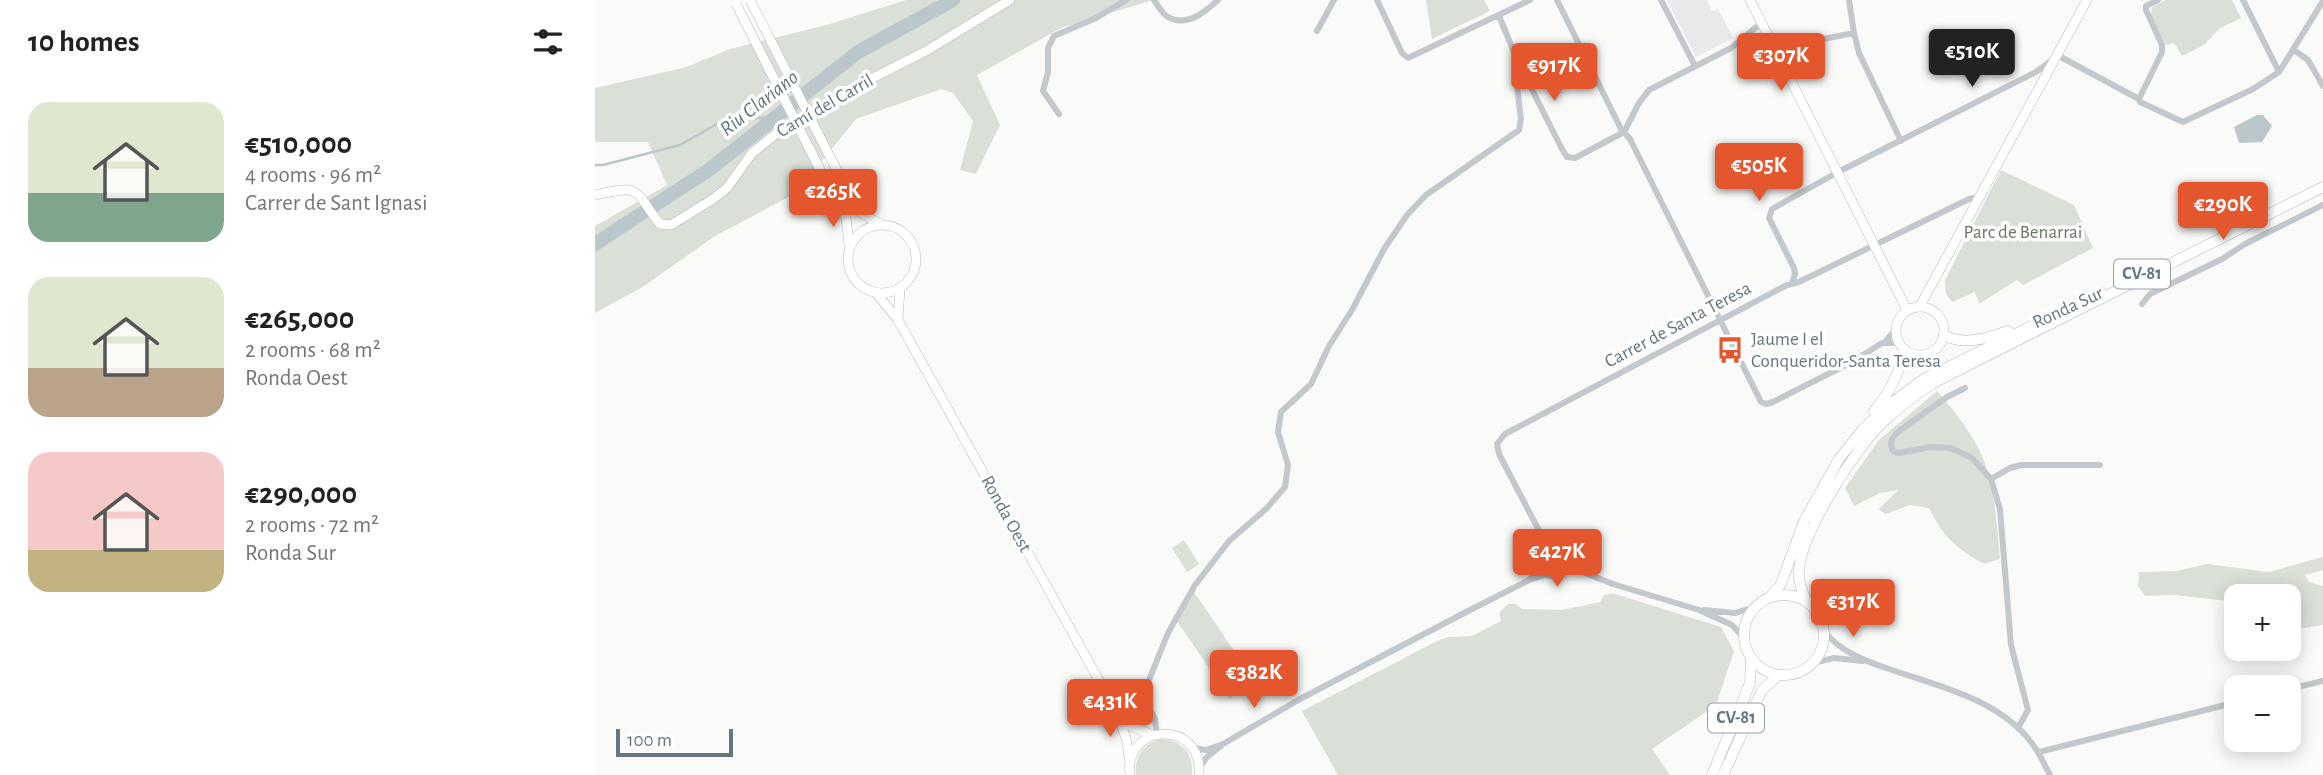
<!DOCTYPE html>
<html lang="en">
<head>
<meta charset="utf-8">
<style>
	:root { --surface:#fff; --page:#f2f2f2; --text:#222; --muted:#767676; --accent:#e4572e }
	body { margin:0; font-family:"Alegreya Sans",sans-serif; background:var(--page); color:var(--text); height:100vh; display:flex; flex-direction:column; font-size:26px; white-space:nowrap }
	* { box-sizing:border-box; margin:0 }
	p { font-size:23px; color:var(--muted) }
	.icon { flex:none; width:38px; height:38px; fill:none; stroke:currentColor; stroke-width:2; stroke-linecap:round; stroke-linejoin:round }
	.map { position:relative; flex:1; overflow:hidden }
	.sheet { display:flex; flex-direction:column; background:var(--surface); width:595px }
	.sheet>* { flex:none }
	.controls { position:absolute; left:1629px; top:584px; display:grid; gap:14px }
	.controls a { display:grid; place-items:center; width:77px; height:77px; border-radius:14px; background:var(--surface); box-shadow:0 4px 18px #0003; font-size:35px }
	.scale { position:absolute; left:21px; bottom:18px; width:117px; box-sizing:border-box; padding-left:7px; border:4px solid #657683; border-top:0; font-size:19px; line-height:24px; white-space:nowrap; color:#657683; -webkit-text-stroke:5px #fff; paint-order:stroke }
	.price { position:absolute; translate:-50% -60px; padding:0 16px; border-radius:7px; background:var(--accent); color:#fff; font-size:23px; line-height:46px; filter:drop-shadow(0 2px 4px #0008) }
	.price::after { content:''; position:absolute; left:50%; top:42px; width:21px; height:16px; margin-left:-10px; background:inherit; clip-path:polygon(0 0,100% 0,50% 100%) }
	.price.on { background:#222; color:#fff }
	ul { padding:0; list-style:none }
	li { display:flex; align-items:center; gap:21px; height:175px; padding:0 28px }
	li span { display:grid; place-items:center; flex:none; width:196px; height:140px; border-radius:21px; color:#555 }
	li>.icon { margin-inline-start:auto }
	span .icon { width:84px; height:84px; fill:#fffc; stroke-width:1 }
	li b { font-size:30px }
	h2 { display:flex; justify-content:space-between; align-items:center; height:84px; padding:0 28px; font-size:30px }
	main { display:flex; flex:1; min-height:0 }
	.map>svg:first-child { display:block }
	.built { fill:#e8e9e9 }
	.green { fill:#dadfd7 }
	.water { fill:#bbc7cb }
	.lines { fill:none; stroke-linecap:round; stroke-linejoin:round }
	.stream { stroke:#bbc7cb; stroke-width:2.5 }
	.river { stroke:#bbc7cb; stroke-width:14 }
	.secondary-casing { stroke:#b3babf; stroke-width:10 }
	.primary-casing { stroke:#b5babe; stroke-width:11 }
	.street { stroke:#c3c8cc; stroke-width:6 }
	.secondary { stroke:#fff; stroke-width:9 }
	.primary { stroke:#fff; stroke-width:10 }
	.secondary-bridge-casing { stroke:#b3babf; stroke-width:10; stroke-linecap:butt }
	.secondary-bridge { stroke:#fff; stroke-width:9 }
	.labels { text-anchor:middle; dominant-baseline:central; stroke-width:7; stroke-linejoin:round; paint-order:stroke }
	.shield { fill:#fff; stroke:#939fa8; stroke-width:2 }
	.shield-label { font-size:18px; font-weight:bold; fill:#657683 }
	.street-label { font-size:19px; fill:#657683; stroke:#fff }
	.park-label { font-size:19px; fill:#687a64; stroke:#fff }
	.poi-label { font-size:19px; fill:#657683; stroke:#fff; text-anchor:start }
	.water-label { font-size:21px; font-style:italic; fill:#60757c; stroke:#fff }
</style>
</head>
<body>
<main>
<section class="sheet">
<h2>10 homes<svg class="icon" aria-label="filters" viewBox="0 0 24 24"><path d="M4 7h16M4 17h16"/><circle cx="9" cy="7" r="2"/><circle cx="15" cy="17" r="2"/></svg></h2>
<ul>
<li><span style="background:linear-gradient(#dfe7d0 65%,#7fa58c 0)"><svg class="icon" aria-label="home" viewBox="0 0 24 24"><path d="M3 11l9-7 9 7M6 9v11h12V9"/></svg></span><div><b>€510,000</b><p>4 rooms · 96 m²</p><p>Carrer de Sant Ignasi</p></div></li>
<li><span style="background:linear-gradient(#dfe7d0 65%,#b9a48a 0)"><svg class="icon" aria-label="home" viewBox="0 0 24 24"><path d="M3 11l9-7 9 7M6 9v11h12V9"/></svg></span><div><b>€265,000</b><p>2 rooms · 68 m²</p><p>Ronda Oest</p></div></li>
<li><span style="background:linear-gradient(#f6c9c9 70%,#c2b280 0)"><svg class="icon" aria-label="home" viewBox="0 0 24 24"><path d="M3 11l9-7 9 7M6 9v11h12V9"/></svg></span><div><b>€290,000</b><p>2 rooms · 72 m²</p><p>Ronda Sur</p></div></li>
</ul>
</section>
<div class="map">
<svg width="1728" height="775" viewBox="0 0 1728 775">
	<rect width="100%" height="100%" fill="#fafaf8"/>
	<!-- built -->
	<path class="built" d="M1072,0H1112L1117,11L1123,9L1138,38L1101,57Z"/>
	<!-- green -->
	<path class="green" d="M311,0H558L466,28L382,75L405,125L381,174L365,170L378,121L358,93L346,89L261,119L201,193L120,236L49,286L0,313V226L72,185L53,142H0V88L92,67L135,49L235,24Z
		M831,0H889L895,11L837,39Z
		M1571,0H1637L1646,18L1625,28L1609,45L1587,56L1579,43L1571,45L1556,16L1557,7Z
		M1406,170L1479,205L1498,248L1428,285L1422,280L1384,304L1380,292L1357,302L1351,294L1350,280Z
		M1342,391C1357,407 1380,438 1388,458C1400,490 1402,526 1405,559L1389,564C1360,547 1350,539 1334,508L1315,505L1290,514L1284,509L1303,490L1285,493L1259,506L1250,488L1284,440Z
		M589,540L604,564L592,572L577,548Z
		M1728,557V570L1710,575L1714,582L1728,586V625L1694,630V597H1642L1641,602L1580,595L1550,596L1543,586L1544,572L1582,571L1612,564L1674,572Z
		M599,592L644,658L636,700L582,621Z
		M1017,593L1126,627L1139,651L1121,705L1057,749L1075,775H743L707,711L842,641L853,637L877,636L906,621L904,613L913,604H921L927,609L967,610L1005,602L1009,595Z
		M566,739C587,740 599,754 597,775H541C539,756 548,744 566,739Z"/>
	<!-- water -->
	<path class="water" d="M1662,115H1668L1677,126L1667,142L1644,143L1639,127Z"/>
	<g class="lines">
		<!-- stream -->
		<path class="stream" d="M0,165H8L85,145L129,120L142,118H179"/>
		<!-- river -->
		<path class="river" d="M0,244L115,169L263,52L358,0"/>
		<defs>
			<path id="secondary" d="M1155,0L1312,310
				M0,195C49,184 37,189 65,224L76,225L118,199L132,188L157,153L187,129L254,90L331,51L415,0
				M255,196L266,213L285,224
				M242,203L251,218L254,244
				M253 259a34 34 0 1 1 68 0a34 34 0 1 1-68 0Z
				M281,293L303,320L520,709L531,738L535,762
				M1325,306L1492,0
				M1301 331a24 24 0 1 1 48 0a24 24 0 1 1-48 0Z
				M303,320L305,288
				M524,714L536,726L557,735
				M535,775C528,723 608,718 604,775"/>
			<path id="primary" d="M1349,335C1368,346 1393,338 1413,331
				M1279,411C1296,392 1303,373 1310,350
				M1149 635a40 40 0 1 1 80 0a40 40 0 1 1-80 0Z
				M1175,597L1186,584L1209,521L1244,459L1268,429L1295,404L1329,379L1506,292
				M1212,601C1207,591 1203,582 1204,571C1206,533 1260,449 1287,423C1303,408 1320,395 1338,383L1728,187
				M1117,775L1155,683L1156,659
				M1128,775L1167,690L1184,675"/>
		</defs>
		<!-- secondary casing -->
		<use href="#secondary" class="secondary-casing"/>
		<!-- primary casing -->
		<use href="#primary" class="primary-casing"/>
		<!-- street -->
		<path class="street" d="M559,0C563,5 567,14 573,17C592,28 611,11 623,0
			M782,0L807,53L813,58L935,0
			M962,0L1026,129L1035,139L1166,402L1171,404L1178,402L1257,362L1287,343H1304
			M1066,0L1100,66
			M1254,0L1259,33L1264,53L1306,141
			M1563,0L1551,6V10L1567,45V52L1544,99L1545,102L1588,122L1658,89L1684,72L1728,1
			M1648,0L1684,72
			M904,16L924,64L967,149L972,157L980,158L1029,132L1044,103L1054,90L1136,48L1160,28L1168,24
			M722,31L739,0
			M1699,50L1713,60L1728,86
			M1462,55L1544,99
			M1185,59L1218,41L1259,33
			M464,114L448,91L453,72V48L459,36L501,18L531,0
			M1197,283L1200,274L1199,268L1174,218L1177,209L1243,172L1441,72L1456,61
			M1547,304L1555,294L1627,259L1650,244L1728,205
			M1291,341L1301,329
			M1370,388L1352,397L1304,431C1297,437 1293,443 1299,452L1304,453L1335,447L1356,448L1377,458L1396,479L1405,509L1416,645L1433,710L1423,728
			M1396,479L1415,468L1426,465H1505
			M967,564L1018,584L1104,610L1137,625L1149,638
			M935,579L946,567L949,558L954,555L961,556
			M1109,610L1140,613L1160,607
			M1230,632C1246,652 1270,661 1294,669C1343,686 1403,699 1436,742C1444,752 1449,764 1455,775
			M1218,663L1239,658L1267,661
			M1694,689L1728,681
			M562,734L560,719L548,695L573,633L600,585L634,541L671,509L690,487L693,465L683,432L686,412L716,384L734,346L757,310L789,249L812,215L831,195L924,130L926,119L922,86L924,64
			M599,748L611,750L628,744L705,699L875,610L934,580L950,575L957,576L963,574L967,568L966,561L950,542L904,454L902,444L910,434L1192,285L1204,282L1374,199L1384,197
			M1444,752L1642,702
			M605,767L612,757L626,746"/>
		<!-- secondary -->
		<use href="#secondary" class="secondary"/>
		<!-- primary -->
		<use href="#primary" class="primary"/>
		<defs>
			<path id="secondary-bridge" d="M155,0L255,196
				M141,4L242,203"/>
		</defs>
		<!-- secondary-bridge casing -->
		<use href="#secondary-bridge" class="secondary-bridge-casing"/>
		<!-- secondary-bridge -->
		<use href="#secondary-bridge" class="secondary-bridge"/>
	</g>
	<!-- icons -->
	<defs>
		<symbol id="bus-bare" viewBox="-9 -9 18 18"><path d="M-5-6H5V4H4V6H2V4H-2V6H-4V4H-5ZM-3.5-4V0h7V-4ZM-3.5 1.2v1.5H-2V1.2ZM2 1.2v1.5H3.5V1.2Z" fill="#e4572e" stroke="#fff" stroke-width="2.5" paint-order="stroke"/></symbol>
	</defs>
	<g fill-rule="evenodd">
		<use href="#bus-bare" x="1116" y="331" width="38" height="38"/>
	</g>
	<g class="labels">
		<!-- shield labels -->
		<g class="shield">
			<rect x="1519" y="259.5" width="56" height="29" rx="5"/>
			<rect x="1113" y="703.5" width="56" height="29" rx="5"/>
		</g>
		<g class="shield-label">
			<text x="1547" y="274">CV-81</text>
			<text x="1141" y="718">CV-81</text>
		</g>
		<!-- street labels -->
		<g class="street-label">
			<text transform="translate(230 106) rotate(-30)">Camí del Carril</text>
			<text transform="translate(1473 308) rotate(-25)">Ronda Sur</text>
			<text transform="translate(1083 325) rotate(-28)">Carrer de Santa Teresa</text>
			<text transform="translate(411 514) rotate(61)">Ronda Oest</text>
		</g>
		<!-- park labels -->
		<g class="park-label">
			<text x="1428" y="232">Parc de Benarrai</text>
		</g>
		<!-- poi labels -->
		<g class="poi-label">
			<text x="1156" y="339">Jaume I el<tspan x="1156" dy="22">Conqueridor-Santa Teresa</tspan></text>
		</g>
		<!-- water labels -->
		<g class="water-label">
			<text transform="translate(164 103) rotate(-38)">Riu Clariano</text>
		</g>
	</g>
</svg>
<div class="controls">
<a>+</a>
<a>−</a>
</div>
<div class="scale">100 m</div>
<b class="price on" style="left:1377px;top:89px">€510K</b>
<b class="price" style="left:1186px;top:93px">€307K</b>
<b class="price" style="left:959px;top:103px">€917K</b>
<b class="price" style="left:1164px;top:203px">€505K</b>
<b class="price" style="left:238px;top:229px">€265K</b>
<b class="price" style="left:1628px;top:242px">€290K</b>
<b class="price" style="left:962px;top:589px">€427K</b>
<b class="price" style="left:1258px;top:639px">€317K</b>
<b class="price" style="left:659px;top:710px">€382K</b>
<b class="price" style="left:515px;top:739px">€431K</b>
</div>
</main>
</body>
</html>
